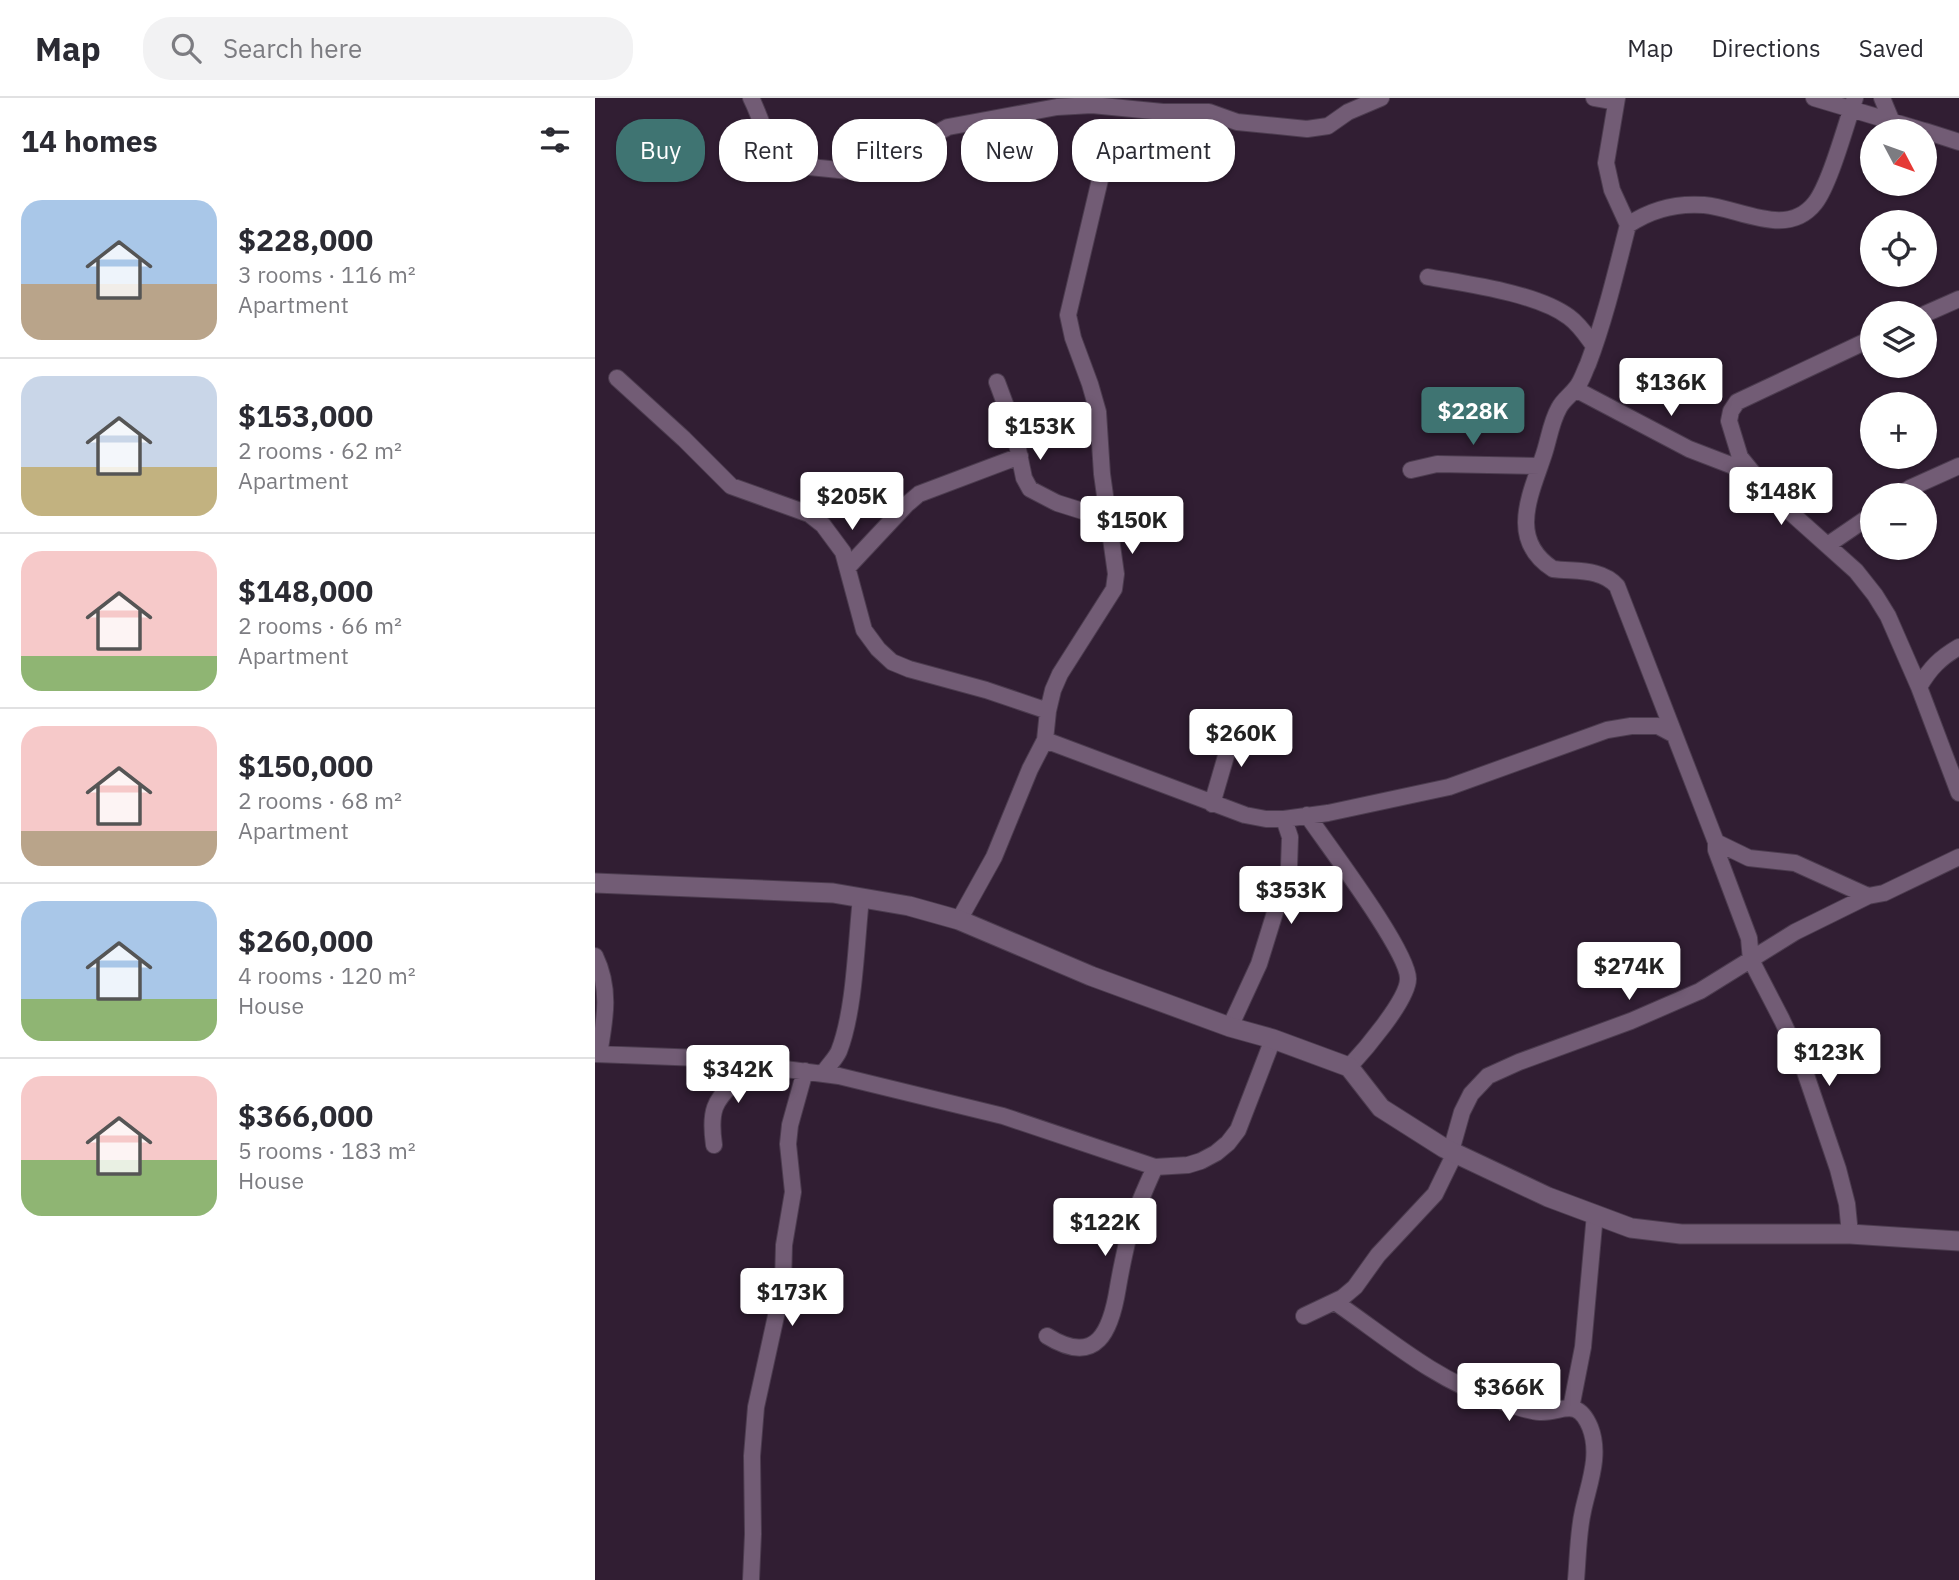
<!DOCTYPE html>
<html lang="en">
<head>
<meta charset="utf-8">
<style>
	:root { --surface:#fff; --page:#f2f2f3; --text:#2b2b33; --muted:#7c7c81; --line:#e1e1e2; --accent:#3f7472 }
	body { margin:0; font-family:"IBM Plex Sans",sans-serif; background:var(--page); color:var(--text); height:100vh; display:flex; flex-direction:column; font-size:26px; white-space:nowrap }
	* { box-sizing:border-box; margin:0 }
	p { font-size:23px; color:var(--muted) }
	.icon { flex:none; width:38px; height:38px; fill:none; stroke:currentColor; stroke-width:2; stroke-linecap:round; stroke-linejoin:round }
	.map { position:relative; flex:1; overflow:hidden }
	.panel { display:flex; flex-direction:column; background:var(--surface); width:595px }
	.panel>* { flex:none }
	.hud { position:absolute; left:21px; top:21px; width:665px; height:63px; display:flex; gap:14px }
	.needle { width:46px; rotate:131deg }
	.fabs { position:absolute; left:1265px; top:21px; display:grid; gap:14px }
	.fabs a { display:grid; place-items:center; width:77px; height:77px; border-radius:50%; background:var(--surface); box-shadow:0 2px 5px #0004; font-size:35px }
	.price { position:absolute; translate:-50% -60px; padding:0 16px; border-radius:7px; background:#fff; color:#222; font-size:23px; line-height:46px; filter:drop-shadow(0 2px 4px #0008) }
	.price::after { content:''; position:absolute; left:50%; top:42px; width:21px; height:16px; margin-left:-10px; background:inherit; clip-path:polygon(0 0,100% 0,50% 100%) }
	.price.current { background:var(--accent); color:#fff }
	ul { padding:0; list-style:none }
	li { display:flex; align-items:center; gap:21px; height:175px; padding:0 21px }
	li+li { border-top:2px solid var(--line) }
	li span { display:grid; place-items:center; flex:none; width:196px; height:140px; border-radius:21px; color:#555 }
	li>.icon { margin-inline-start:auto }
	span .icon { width:84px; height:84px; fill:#fffc; stroke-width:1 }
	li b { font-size:30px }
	h2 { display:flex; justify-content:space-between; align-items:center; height:84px; padding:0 21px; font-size:30px }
	.pill { padding:0 24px; border-radius:28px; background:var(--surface); box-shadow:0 2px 5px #0004; font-size:24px; line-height:63px }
	.pill.current { background:var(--accent); color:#fff }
	header { display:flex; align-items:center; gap:42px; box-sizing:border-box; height:98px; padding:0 35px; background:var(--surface); border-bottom:2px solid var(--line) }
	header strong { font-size:33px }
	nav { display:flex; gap:38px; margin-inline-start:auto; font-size:24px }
	.search { width:490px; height:63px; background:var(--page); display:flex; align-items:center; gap:18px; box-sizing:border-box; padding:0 24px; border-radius:28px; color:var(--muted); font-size:26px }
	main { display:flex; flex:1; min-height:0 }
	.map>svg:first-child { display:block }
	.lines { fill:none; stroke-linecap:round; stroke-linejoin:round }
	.minor-casing { stroke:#4c3c4f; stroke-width:18 }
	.tertiary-casing { stroke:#4c3c4f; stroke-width:21 }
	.minor { stroke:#725c75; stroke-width:16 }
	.tertiary { stroke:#725c75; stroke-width:19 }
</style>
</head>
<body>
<header>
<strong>Map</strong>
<div class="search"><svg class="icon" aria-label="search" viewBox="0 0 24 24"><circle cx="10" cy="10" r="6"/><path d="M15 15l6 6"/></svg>Search here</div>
<nav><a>Map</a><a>Directions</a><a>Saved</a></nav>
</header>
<main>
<section class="panel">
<h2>14 homes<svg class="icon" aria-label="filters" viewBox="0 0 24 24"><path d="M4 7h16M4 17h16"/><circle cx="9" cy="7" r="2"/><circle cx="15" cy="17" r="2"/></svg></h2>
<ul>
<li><span style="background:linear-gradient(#a9c7e8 60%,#b9a48a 0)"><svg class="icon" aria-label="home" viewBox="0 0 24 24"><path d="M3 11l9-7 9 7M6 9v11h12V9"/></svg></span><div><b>$228,000</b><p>3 rooms · 116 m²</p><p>Apartment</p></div></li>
<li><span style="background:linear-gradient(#c9d6e8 65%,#c2b280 0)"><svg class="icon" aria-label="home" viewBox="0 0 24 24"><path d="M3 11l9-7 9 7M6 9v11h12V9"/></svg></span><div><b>$153,000</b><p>2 rooms · 62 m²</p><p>Apartment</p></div></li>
<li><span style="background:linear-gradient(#f6c9c9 75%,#8fb573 0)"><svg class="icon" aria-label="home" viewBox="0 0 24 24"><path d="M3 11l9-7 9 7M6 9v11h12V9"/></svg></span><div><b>$148,000</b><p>2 rooms · 66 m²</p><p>Apartment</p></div></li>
<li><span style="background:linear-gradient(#f6c9c9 75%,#b9a48a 0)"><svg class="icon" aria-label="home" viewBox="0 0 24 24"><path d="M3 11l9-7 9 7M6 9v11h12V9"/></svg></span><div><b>$150,000</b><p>2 rooms · 68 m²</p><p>Apartment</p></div></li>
<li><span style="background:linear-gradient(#a9c7e8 70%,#8fb573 0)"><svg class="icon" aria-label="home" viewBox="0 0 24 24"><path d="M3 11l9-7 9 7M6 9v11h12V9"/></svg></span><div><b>$260,000</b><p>4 rooms · 120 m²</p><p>House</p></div></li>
<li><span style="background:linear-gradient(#f6c9c9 60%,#8fb573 0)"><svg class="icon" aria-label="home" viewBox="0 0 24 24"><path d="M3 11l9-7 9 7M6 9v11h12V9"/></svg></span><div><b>$366,000</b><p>5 rooms · 183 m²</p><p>House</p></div></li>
</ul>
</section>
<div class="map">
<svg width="1364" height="1482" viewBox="0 0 1364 1482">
	<rect width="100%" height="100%" fill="#311e33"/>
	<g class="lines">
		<defs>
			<path id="minor" d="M156,0C167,22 173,46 183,68H205L254,73L283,67L353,29L462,9L497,7L568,14H614L642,24L712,31L733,28L753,14L786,0
				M999,0L1021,4
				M1022,0L1011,65L1017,92L1033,127
				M1219,0L1329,33
				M1260,0C1251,26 1235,86 1220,105C1192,141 1145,110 1109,107C1082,105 1055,112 1033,127C1021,174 1010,221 993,266C989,274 987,283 981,290C976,297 968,302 964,310C956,324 954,341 949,356C936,396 912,441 958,471C981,474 1006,470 1022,488L1121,744L1154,760L1200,765L1273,798L1289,795L1364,759
				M1287,0L1297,24
				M1330,33L1364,44
				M833,179C872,186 942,195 974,219C985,227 991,237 999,248
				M1330,216L1364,201
				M1278,240L1142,304L1136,313L1134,323L1145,359L1176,397L1261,473L1280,497L1293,518L1324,589L1364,695
				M22,280L89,341L136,388L214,416L228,427L248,454L269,532L283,551L297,564L314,571L391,592L453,613
				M402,284L418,327L429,380L435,391L462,405L513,421
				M980,291L1094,351L1159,376
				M816,372L842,366L945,368
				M1305,397L1315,390L1364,368
				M1234,446L1278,416
				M253,469L311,407L324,396L425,358
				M1324,589C1335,570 1345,560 1364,549
				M450,642L650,717L671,721H689L733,715L854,689L1012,632L1036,628H1063L1078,636
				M617,706L640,627
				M712,717C731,745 814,854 813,881C813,902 768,954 754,969
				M1121,744V752L1154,840L1156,862L1187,922L1207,965L1243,1071L1252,1106L1255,1136
				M364,822L399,759L435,671L450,642L453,613L458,592L465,576L519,491L521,476L507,376L503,314L495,286L478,240L473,217L512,52
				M0,858C16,891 10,921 4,956
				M635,929L664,866L694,769L695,739L689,721
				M0,956L106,960L244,978L408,1018L560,1069L593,1067L606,1063L621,1055L633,1045L643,1032L678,941
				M228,976C233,967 240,962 244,953C260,912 261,845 266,800
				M119,1047C112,998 128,1001 154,966
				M856,1053L867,1014L876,996L893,978L924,964L1036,923L1105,893L1200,834L1273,798
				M740,1204C791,1239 840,1282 899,1301C914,1306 930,1313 945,1314C967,1315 982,1298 995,1329C1006,1357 994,1385 988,1413C983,1435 983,1459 981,1482
				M709,1218L747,1200L760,1189L783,1157L840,1096L860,1055
				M452,1238C502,1269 516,1233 523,1189C526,1171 530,1153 534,1136C540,1113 550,1091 560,1069
				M976,1310L988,1249L1000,1116
				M156,1482L158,1436L157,1358L161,1309L188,1186L189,1147L198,1094L193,1046L195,1027L210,973"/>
			<path id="tertiary" d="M0,785L238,795L314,808L364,822L496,878L635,929L678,941L754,969L786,1010L849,1050L953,1099L1036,1130L1086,1136H1255L1364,1143"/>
		</defs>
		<!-- minor casing -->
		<use href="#minor" class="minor-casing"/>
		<!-- tertiary casing -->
		<use href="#tertiary" class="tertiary-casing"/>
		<!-- minor -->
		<use href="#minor" class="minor"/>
		<!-- tertiary -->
		<use href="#tertiary" class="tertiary"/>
	</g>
</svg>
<div class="fabs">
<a><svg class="needle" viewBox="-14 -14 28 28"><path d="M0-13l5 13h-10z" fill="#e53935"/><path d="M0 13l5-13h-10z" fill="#7c7c81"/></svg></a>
<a><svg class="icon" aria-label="locate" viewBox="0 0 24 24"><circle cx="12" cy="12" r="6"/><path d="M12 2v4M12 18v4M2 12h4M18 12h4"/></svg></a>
<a><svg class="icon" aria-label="layers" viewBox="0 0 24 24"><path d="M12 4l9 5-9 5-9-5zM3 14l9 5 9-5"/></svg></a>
<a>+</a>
<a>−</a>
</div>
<b class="price" style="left:1076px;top:320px">$136K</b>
<b class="price current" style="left:878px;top:349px">$228K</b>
<b class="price" style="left:445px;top:364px">$153K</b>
<b class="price" style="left:1186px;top:429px">$148K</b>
<b class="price" style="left:257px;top:434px">$205K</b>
<b class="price" style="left:537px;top:458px">$150K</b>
<b class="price" style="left:646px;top:671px">$260K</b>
<b class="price" style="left:696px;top:828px">$353K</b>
<b class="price" style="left:1034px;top:904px">$274K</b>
<b class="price" style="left:1234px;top:990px">$123K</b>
<b class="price" style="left:143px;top:1007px">$342K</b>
<b class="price" style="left:510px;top:1160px">$122K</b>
<b class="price" style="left:197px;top:1230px">$173K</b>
<b class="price" style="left:914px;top:1325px">$366K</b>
<div class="hud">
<a class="pill current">Buy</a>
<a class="pill">Rent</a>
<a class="pill">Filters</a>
<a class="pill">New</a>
<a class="pill">Apartment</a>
</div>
</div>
</main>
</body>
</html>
